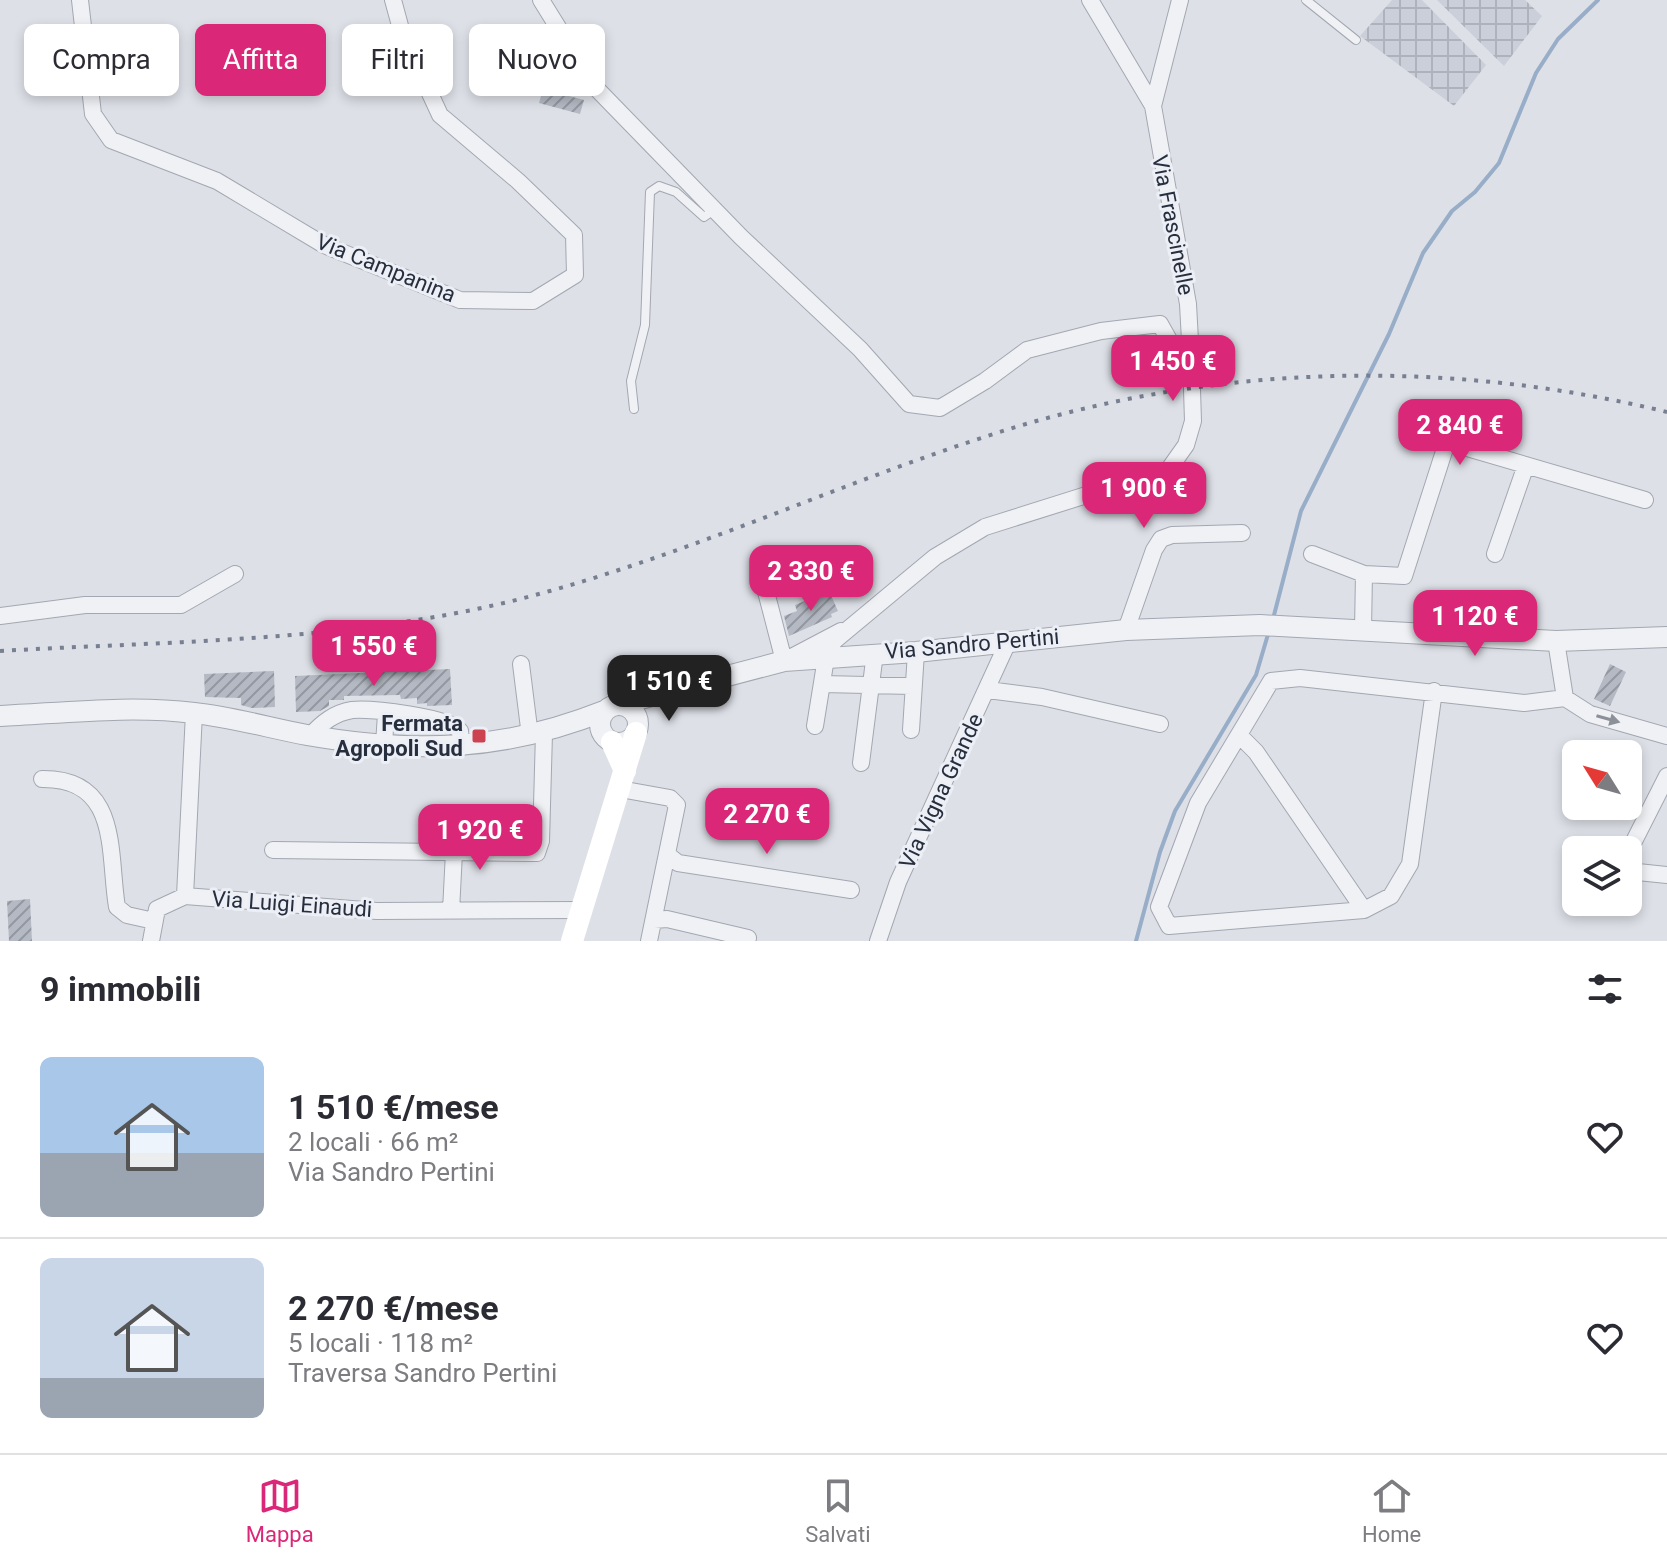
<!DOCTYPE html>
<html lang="it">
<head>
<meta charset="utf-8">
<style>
	:root { --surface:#fff; --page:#f2f2f3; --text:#2b2b33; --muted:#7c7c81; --line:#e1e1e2; --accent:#db2777 }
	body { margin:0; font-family:Roboto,sans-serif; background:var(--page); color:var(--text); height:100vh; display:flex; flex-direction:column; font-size:30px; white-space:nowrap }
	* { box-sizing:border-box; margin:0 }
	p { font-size:26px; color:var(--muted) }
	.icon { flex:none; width:44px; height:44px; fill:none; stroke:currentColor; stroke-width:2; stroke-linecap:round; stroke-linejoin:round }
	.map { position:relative; height:941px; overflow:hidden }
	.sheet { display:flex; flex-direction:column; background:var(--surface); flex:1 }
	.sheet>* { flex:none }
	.hud { position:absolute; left:24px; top:24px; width:800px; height:72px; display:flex; gap:16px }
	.needle { width:52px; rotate:307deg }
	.tools { position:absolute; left:1562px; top:740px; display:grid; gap:16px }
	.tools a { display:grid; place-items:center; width:80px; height:80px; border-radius:12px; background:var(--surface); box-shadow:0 4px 12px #0003; font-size:40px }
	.price { position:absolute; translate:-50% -68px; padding:0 18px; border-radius:16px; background:var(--accent); color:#fff; font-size:26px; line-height:52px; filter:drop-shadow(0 2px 4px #0008) }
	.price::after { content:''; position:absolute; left:50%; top:48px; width:24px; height:18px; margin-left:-12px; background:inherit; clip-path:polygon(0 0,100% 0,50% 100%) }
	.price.on { background:#222; color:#fff }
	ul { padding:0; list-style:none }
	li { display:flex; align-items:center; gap:24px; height:200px; padding:0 40px }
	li+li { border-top:2px solid var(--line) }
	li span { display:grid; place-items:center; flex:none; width:224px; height:160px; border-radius:12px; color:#555 }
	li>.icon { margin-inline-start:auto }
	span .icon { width:96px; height:96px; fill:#fffc; stroke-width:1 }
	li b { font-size:34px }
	h2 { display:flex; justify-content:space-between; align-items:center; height:96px; padding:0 40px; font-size:34px }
	.chip { padding:0 28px; border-radius:12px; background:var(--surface); box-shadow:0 4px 12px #0003; font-size:28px; line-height:72px }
	.chip.on { background:var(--accent); color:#fff }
	.menu { display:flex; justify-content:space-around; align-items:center; height:112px; border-top:2px solid var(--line); background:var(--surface); font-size:22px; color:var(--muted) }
	.menu a { display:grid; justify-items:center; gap:4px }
	.menu .on { color:var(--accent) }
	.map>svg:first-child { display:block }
	.industrial { fill:url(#industrial-grid) }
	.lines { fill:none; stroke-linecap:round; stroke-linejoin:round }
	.stream { stroke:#98adc7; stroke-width:4 }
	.building { fill:url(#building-hatch) }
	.service-casing { stroke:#a3a7b1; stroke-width:10 }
	.minor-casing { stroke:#a3a7b1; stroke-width:18 }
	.tertiary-casing { stroke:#a3a7b1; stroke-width:22 }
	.service { stroke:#f0f1f5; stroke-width:8 }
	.minor { stroke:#f0f1f5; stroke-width:16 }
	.tertiary { stroke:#f0f1f5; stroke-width:20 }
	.secondary { stroke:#fff; stroke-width:22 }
	.rail { stroke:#777f90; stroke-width:4; stroke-dasharray:4 8; stroke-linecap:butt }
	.oneway { fill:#8c9099 }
	.poi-dot { fill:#cc4251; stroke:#eceff5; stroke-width:3 }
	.labels { text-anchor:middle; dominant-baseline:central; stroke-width:6; stroke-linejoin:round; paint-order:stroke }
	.street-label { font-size:22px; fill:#272e3d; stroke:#eceff5 }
	.poi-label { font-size:22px; font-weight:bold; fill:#272e3d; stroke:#eceff5; text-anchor:end }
</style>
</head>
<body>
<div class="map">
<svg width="1667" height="941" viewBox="0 0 1667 941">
	<defs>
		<pattern id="industrial-grid" width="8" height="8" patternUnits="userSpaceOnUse" patternTransform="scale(2)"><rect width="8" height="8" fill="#cbcfd9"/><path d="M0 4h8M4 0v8" fill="none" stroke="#aeb2bb"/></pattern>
		<pattern id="building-hatch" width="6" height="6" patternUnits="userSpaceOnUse" patternTransform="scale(2)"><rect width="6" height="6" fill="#b4b9c3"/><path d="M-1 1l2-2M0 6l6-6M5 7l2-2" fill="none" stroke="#9297a0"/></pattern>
	</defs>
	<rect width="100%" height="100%" fill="#dde0e7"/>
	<!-- industrial -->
	<path class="industrial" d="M1392,0H1422L1486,65L1454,106L1360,36Z
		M1437,0H1525L1542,16L1504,66Z"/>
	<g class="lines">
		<!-- stream -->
		<path class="stream" d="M1273,619L1301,511L1389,334L1423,253L1452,211L1475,192L1499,163L1536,73L1558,39L1598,0
			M1136,941L1160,852L1175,811L1256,675L1269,631"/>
	</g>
	<!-- building -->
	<path class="building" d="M543,89L584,100L580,114L539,103Z
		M829,591L838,611L831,614L832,617L789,636L784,616L797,611L795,605Z
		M1610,664L1626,672L1610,706L1594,699Z
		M450,669L452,705L427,706V703L417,704V698L401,699L400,695L344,696V700H329V706L320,711L296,712L295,676Z
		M274,671L275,707L252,708L241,705V698L205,697L204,674Z
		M30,899L32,941H9L7,901Z"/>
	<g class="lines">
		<defs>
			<path id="service" d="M1306,0L1356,40
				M634,409L631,381L645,325L650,192L659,186L676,192L704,217L714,210"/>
			<path id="minor" d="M80,0L93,114L111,140L217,181L324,245L460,300L533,301L575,275L574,235L518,181L440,115L402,33L393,0
				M541,0L595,87L741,237L860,349L909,404L940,408L985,381L1027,350L1101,331L1160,324L1174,349L1191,359
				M1090,0L1153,106
				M1312,554L1364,574L1363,629
				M1495,554L1526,465
				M1364,574L1404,576L1447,442L1645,500
				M764,584L784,661L841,631
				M0,616L85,605H181L235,574
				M1126,630L1154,550L1161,539L1172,535L1242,533
				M1556,641L1565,698L1590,714L1667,736
				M521,664L530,736
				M822,684L912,686
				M988,690L1042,697L1160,724
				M1434,691L1410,864L1391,896L1364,910L1169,926L1159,907L1198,803L1271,681L1300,678L1524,703L1565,698
				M194,713L185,896L377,911L582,910
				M815,726L826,658L834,641L935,557L985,527L1169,469L1186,445L1193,421L1191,359L1188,304L1153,106L1180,0
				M911,730L916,652
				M311,735C322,723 334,713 352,710C371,708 449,717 460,731L462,747
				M1241,737L1256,752L1364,910
				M384,744L386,714
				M861,763L875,653
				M42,779C121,778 108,854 117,907L127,915L154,921
				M620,789L670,798L677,805L649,941
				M273,850L537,853L541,841L544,733
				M1628,853L1667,776
				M668,855L678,863L851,890
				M1628,871L1667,875
				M451,911L454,852
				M654,920L667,919L748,938
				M151,941L157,909L185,896
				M878,941L898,882L1008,642"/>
			<path id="tertiary" d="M621,704L784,661L916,652L1126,630L1260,625L1556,641L1667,637
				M600 724a19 19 0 1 1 38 0a19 19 0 1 1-38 0Z
				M0,716C64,713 130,705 194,713C232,717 270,728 307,735C415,754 503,751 604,711"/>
		</defs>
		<!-- service casing -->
		<use href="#service" class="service-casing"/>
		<!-- minor casing -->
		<use href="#minor" class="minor-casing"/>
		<!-- tertiary casing -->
		<use href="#tertiary" class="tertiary-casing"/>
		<!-- service -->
		<use href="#service" class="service"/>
		<!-- minor -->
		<use href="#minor" class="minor"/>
		<!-- tertiary -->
		<use href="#tertiary" class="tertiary"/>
		<!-- secondary -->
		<path class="secondary" d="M612,742L625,771
			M572,941L636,733"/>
		<!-- rail -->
		<path class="rail" d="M0,651C171,641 344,642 512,601C681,559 840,482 1006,430C1222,363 1449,359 1667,412"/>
	</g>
	<!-- one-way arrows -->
	<defs><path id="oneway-solid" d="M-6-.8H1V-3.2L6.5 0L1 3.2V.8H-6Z" transform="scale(2)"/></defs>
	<use class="oneway" href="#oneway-solid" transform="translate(1608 719) rotate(16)"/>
	<!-- markers -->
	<rect class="poi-dot" x="471" y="728" width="16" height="16" rx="4"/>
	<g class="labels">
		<!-- street labels -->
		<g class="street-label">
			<text transform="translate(1173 225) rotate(79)">Via Frascinelle</text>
			<text transform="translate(386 268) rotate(22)">Via Campanina</text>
			<text transform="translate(972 644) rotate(-5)">Via Sandro Pertini</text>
			<text transform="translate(941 791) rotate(-65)">Via Vigna Grande</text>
			<text transform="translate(292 904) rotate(4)">Via Luigi Einaudi</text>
		</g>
		<!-- poi labels -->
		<g class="poi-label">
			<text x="463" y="723">Fermata<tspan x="463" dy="25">Agropoli Sud</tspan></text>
		</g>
	</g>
</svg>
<div class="tools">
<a><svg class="needle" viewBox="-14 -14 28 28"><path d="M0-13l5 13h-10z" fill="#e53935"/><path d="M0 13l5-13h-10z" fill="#7c7c81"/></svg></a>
<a><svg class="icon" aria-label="layers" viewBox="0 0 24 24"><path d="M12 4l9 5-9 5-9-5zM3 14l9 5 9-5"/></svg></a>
</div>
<b class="price" style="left:1173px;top:403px">1 450 €</b>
<b class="price" style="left:1460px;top:467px">2 840 €</b>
<b class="price" style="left:1144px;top:530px">1 900 €</b>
<b class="price" style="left:811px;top:613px">2 330 €</b>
<b class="price" style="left:1475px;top:658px">1 120 €</b>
<b class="price" style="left:374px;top:688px">1 550 €</b>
<b class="price on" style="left:669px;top:723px">1 510 €</b>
<b class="price" style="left:767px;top:856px">2 270 €</b>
<b class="price" style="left:480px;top:872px">1 920 €</b>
<div class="hud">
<a class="chip">Compra</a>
<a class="chip on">Affitta</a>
<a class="chip">Filtri</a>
<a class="chip">Nuovo</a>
</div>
</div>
<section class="sheet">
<h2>9 immobili<svg class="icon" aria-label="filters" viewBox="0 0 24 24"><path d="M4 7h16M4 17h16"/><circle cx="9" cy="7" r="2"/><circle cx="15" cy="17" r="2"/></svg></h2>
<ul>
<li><span style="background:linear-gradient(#a9c7e8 60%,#9aa5b1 0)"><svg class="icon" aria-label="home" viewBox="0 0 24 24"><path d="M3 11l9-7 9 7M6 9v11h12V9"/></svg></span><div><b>1 510 €/mese</b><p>2 locali · 66 m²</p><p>Via Sandro Pertini</p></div><svg class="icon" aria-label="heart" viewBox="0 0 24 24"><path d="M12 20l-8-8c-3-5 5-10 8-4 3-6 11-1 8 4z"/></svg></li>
<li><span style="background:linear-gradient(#c9d6e8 75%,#9aa5b1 0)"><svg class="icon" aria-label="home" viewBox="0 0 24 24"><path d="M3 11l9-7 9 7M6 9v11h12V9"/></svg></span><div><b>2 270 €/mese</b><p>5 locali · 118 m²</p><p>Traversa Sandro Pertini</p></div><svg class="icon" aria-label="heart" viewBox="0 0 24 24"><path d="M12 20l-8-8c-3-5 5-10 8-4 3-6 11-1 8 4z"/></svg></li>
</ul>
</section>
<nav class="menu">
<a class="on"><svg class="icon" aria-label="map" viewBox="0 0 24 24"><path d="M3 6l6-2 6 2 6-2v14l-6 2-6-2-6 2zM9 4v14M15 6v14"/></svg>Mappa</a>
<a><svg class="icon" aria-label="saved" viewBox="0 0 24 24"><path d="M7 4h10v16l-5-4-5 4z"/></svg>Salvati</a>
<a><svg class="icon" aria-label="home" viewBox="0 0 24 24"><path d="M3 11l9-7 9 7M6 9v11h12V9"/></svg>Home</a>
</nav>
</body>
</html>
